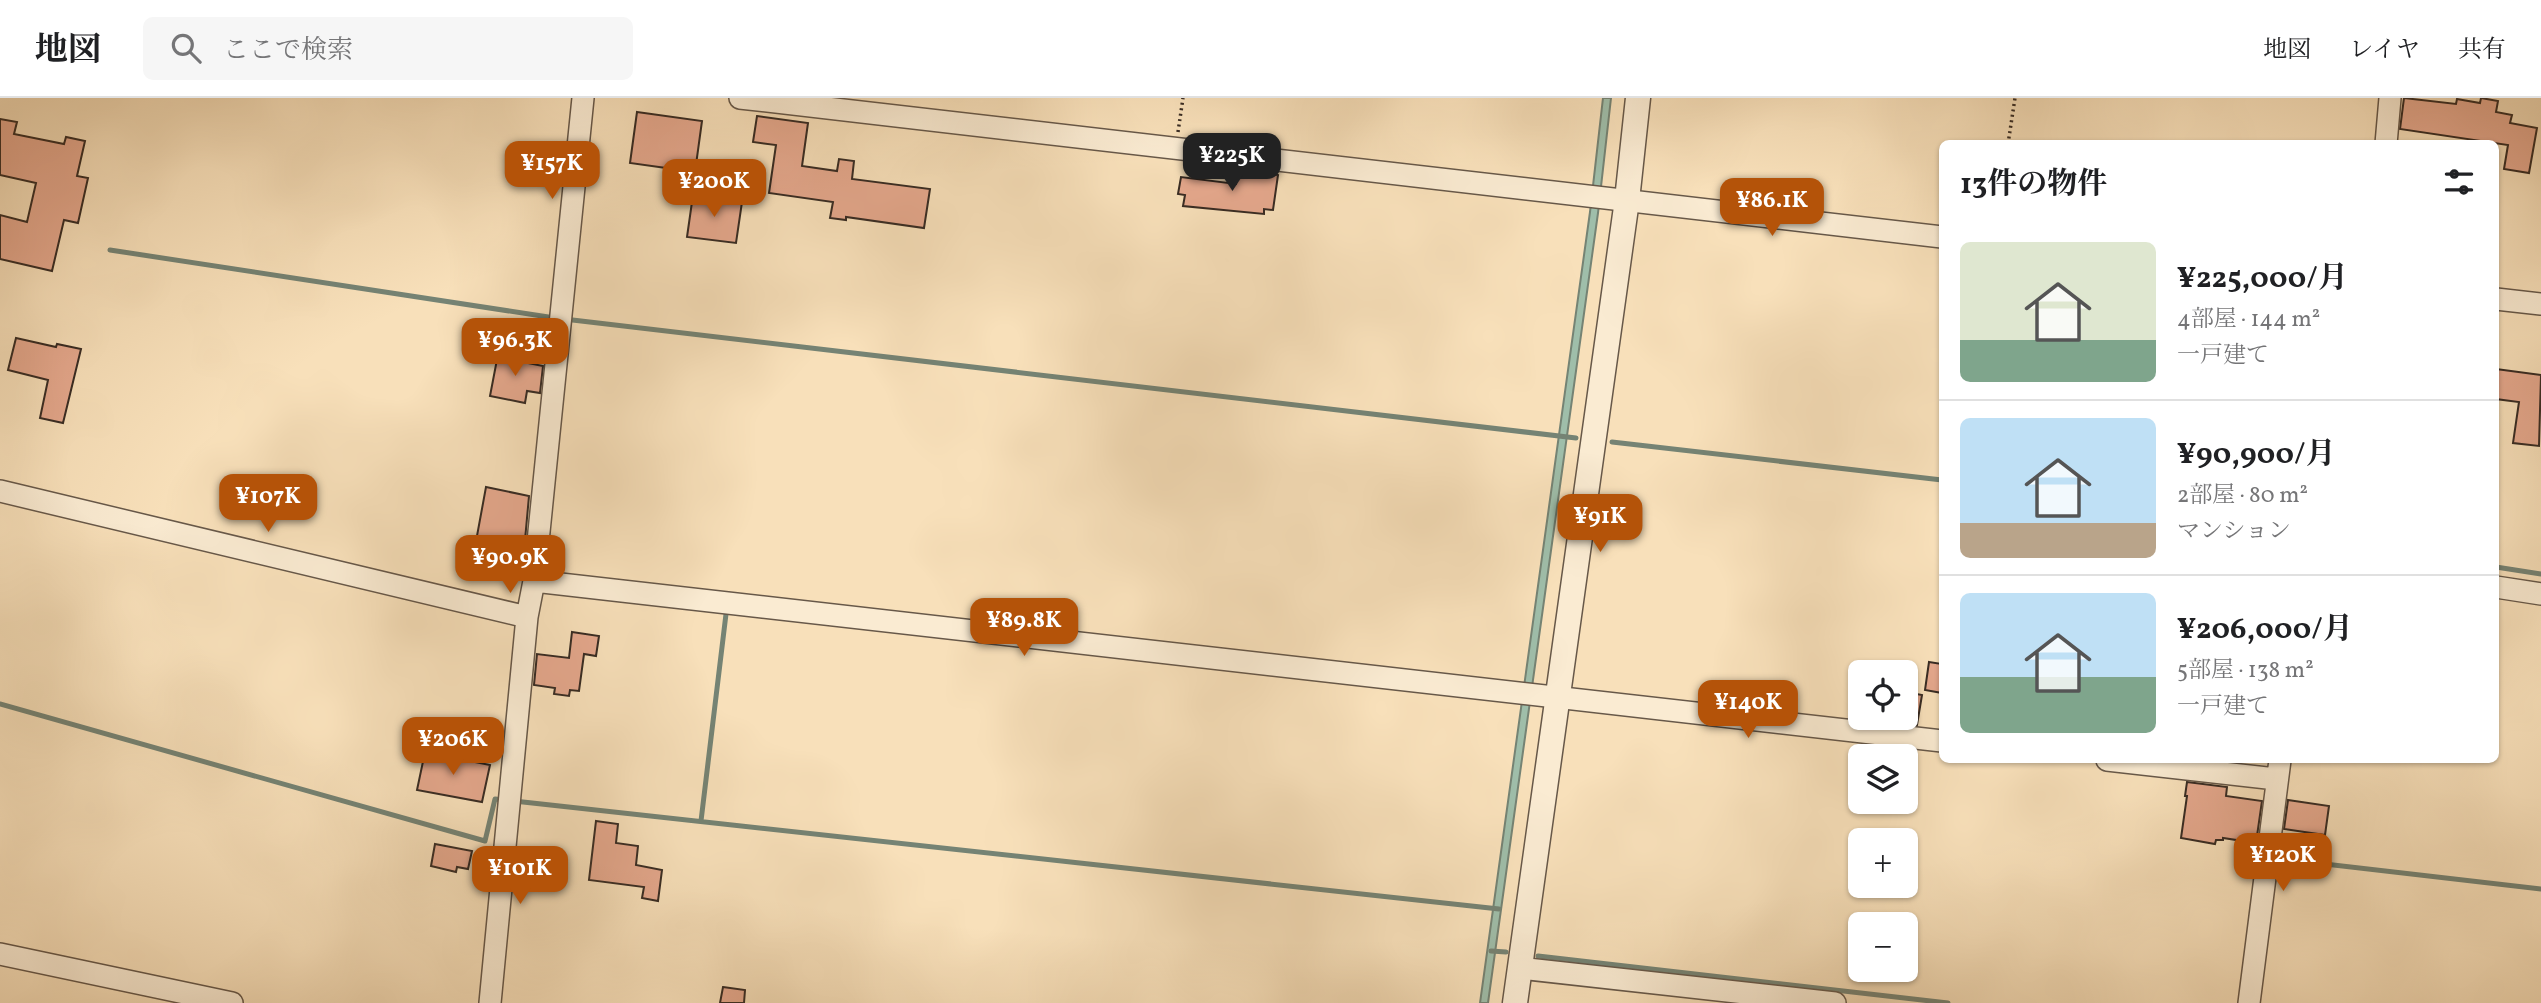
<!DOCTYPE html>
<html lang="ja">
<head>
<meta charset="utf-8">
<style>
	:root { --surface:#fff; --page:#f6f6f6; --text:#202124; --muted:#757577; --line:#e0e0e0; --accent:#b45309 }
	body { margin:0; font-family:Vollkorn,"Noto Serif JP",serif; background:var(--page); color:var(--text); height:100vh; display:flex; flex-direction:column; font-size:26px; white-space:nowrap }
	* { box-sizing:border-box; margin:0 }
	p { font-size:23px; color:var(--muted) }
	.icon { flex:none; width:38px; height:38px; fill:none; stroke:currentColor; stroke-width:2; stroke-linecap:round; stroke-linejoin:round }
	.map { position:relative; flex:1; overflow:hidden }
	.drawer { position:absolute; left:1939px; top:42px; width:560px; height:623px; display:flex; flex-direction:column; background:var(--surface); border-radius:10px; box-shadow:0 2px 5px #0004 }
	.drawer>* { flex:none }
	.controls { position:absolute; left:1848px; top:562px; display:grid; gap:14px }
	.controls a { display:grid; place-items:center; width:70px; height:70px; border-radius:10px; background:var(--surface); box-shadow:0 2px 5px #0004; font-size:35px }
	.price { position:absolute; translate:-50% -60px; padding:0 16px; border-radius:14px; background:var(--accent); color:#fff; font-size:23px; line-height:46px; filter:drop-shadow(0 2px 4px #0008) }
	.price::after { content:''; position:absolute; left:50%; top:42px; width:21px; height:16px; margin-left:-10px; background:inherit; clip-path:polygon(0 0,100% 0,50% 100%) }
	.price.selected { background:#222; color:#fff }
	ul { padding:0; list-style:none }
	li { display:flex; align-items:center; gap:21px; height:175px; padding:0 21px }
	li+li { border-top:2px solid var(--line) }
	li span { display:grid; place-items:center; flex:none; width:196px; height:140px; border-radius:10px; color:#555 }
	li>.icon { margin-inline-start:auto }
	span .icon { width:84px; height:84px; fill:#fffc; stroke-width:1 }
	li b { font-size:30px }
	h2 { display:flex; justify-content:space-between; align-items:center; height:84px; padding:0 21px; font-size:30px }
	header { display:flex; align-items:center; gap:42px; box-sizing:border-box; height:98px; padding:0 35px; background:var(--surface); border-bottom:2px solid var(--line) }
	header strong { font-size:33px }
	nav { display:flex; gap:38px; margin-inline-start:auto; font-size:24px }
	.search { width:490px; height:63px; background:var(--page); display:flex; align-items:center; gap:18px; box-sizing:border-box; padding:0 24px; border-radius:10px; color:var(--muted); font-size:26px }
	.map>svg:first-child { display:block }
	.water { fill:#9fbeaa; stroke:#758374; stroke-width:2 }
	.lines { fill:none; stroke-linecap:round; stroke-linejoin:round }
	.stream { stroke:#758374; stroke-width:5 }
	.building { fill:#e5a88d; stroke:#372b23; stroke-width:2 }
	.minor-casing { stroke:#675849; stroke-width:24 }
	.tertiary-casing { stroke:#675849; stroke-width:27 }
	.path { stroke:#372b23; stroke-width:3.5; stroke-dasharray:2 3.5; stroke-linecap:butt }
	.minor { stroke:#faebd2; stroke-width:21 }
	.tertiary { stroke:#faebd2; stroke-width:24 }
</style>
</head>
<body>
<header>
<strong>地図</strong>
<div class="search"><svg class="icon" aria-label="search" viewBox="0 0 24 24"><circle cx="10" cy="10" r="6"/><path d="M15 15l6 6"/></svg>ここで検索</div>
<nav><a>地図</a><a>レイヤ</a><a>共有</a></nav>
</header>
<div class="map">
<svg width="2541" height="905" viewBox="0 0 2541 905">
	<rect width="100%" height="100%" fill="#f8e0ba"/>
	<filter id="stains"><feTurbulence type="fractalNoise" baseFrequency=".00286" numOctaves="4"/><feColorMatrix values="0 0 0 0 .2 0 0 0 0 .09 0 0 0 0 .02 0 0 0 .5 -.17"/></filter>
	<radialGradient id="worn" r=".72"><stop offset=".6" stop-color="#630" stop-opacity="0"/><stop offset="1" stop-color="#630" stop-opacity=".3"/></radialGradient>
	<!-- water -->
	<path class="water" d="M1603,0H1611L1598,115L1488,905H1480L1590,114Z"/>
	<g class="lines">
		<!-- stream -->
		<path class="stream" d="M110,152L555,220
			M564,221L1576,340
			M1612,344L1942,382
			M2496,469L2541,476
			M0,606L485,743L495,701L504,702
			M514,703L1499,811
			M701,723L726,516
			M2282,761L2541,791
			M1491,853L1506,854
			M1538,858L1948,905"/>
	</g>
	<!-- building -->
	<path class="building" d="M2404,0L2456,6L2457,1L2480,5L2481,0L2498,3L2496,14L2512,17L2510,25L2537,30L2529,75L2504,71L2508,47L2400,31Z
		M637,14L702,23L695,74L630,65Z
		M757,18L808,25L802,68L837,73L839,61L854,63L852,81L930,91L924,130L846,119V122L830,120L833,104L769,95L776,47L753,44Z
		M0,21L17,24L14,36L64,46L66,39L85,43L77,78L88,80L78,125L64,122L52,173L0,161V117L27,124L36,85L0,77Z
		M1238,71L1278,77L1273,112L1264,111V116L1183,108L1185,97L1178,96L1181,79L1236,86Z
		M693,97L742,104L736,145L687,139Z
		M16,240L56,249L57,246L81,251L63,325L40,320L48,282L8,272Z
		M499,251L515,254L513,262L543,268L540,295L527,293L525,305L490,298Z
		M2496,271L2541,277L2539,348L2513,345L2519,304L2496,301Z
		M486,389L529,398L522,475L472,465Z
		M572,534L599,538L596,558L584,556L579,593L570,592L569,598L554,596L555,590L534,587L537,556L569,560Z
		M1929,564L1942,566V595L1925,592Z
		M1906,594L1922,597L1917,627L1906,626Z
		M425,654L490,667L482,704L417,692Z
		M2187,684L2227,689L2226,698L2262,703L2256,745L2223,740V742H2216L2215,746L2181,740L2187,698H2185Z
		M2288,702L2329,708L2325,737L2284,731Z
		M596,723L618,726L616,745L638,748L636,767L662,772L658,803L642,800L644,789L589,782Z
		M435,746L472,753L468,771L457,769L456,774L431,768Z
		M723,889L745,892L744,905H720Z"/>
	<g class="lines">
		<defs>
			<path id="minor" d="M740,0L1942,139
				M2386,46L2390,0
				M2496,201L2541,206
				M0,393L527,519
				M534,483L1942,643
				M2496,489L2541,496
				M2107,662L2276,681
				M0,856L232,905
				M1519,870L1835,905
				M490,905L527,519L534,483L583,0
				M2249,905L2280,662"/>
			<path id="tertiary" d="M1515,905L1627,102L1638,0"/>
		</defs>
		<!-- minor casing -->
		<use href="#minor" class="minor-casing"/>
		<!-- tertiary casing -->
		<use href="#tertiary" class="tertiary-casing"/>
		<!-- path -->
		<path class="path" d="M1178,34L1183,0
			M2008,46L2015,0"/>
		<!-- minor -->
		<use href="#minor" class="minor"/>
		<!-- tertiary -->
		<use href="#tertiary" class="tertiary"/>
	</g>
	<rect width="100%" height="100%" filter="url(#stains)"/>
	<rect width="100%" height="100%" fill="url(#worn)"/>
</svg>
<div class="controls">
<a><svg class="icon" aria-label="locate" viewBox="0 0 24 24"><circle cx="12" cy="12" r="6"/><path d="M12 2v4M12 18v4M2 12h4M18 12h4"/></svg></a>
<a><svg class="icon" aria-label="layers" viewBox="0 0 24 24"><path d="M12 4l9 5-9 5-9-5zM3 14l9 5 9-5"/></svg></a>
<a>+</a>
<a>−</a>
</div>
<b class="price selected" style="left:1232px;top:95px">¥225K</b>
<b class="price" style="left:552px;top:103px">¥157K</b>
<b class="price" style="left:714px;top:121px">¥200K</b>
<b class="price" style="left:1772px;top:140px">¥86.1K</b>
<b class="price" style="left:515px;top:280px">¥96.3K</b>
<b class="price" style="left:268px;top:436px">¥107K</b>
<b class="price" style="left:1600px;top:456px">¥91K</b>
<b class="price" style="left:510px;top:497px">¥90.9K</b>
<b class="price" style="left:1024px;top:560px">¥89.8K</b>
<b class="price" style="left:1748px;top:642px">¥140K</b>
<b class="price" style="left:453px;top:679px">¥206K</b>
<b class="price" style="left:2283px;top:795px">¥120K</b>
<b class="price" style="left:520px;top:808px">¥101K</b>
<section class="drawer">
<h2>13件の物件<svg class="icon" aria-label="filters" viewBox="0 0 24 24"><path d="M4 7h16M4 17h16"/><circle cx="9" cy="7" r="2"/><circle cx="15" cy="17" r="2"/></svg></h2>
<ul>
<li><span style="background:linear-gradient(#dfe7d0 70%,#7fa58c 0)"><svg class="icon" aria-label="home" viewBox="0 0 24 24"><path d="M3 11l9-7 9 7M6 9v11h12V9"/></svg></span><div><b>¥225,000/月</b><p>4部屋 · 144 m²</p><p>一戸建て</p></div></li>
<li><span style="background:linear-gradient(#bfe0f5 75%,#b9a48a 0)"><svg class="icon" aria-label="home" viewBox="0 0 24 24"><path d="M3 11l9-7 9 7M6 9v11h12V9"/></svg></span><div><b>¥90,900/月</b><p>2部屋 · 80 m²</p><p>マンション</p></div></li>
<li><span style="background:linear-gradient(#bfe0f5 60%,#7fa58c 0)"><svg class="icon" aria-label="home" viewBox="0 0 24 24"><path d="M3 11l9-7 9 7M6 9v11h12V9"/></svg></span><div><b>¥206,000/月</b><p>5部屋 · 138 m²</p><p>一戸建て</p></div></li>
</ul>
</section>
</div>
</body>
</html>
